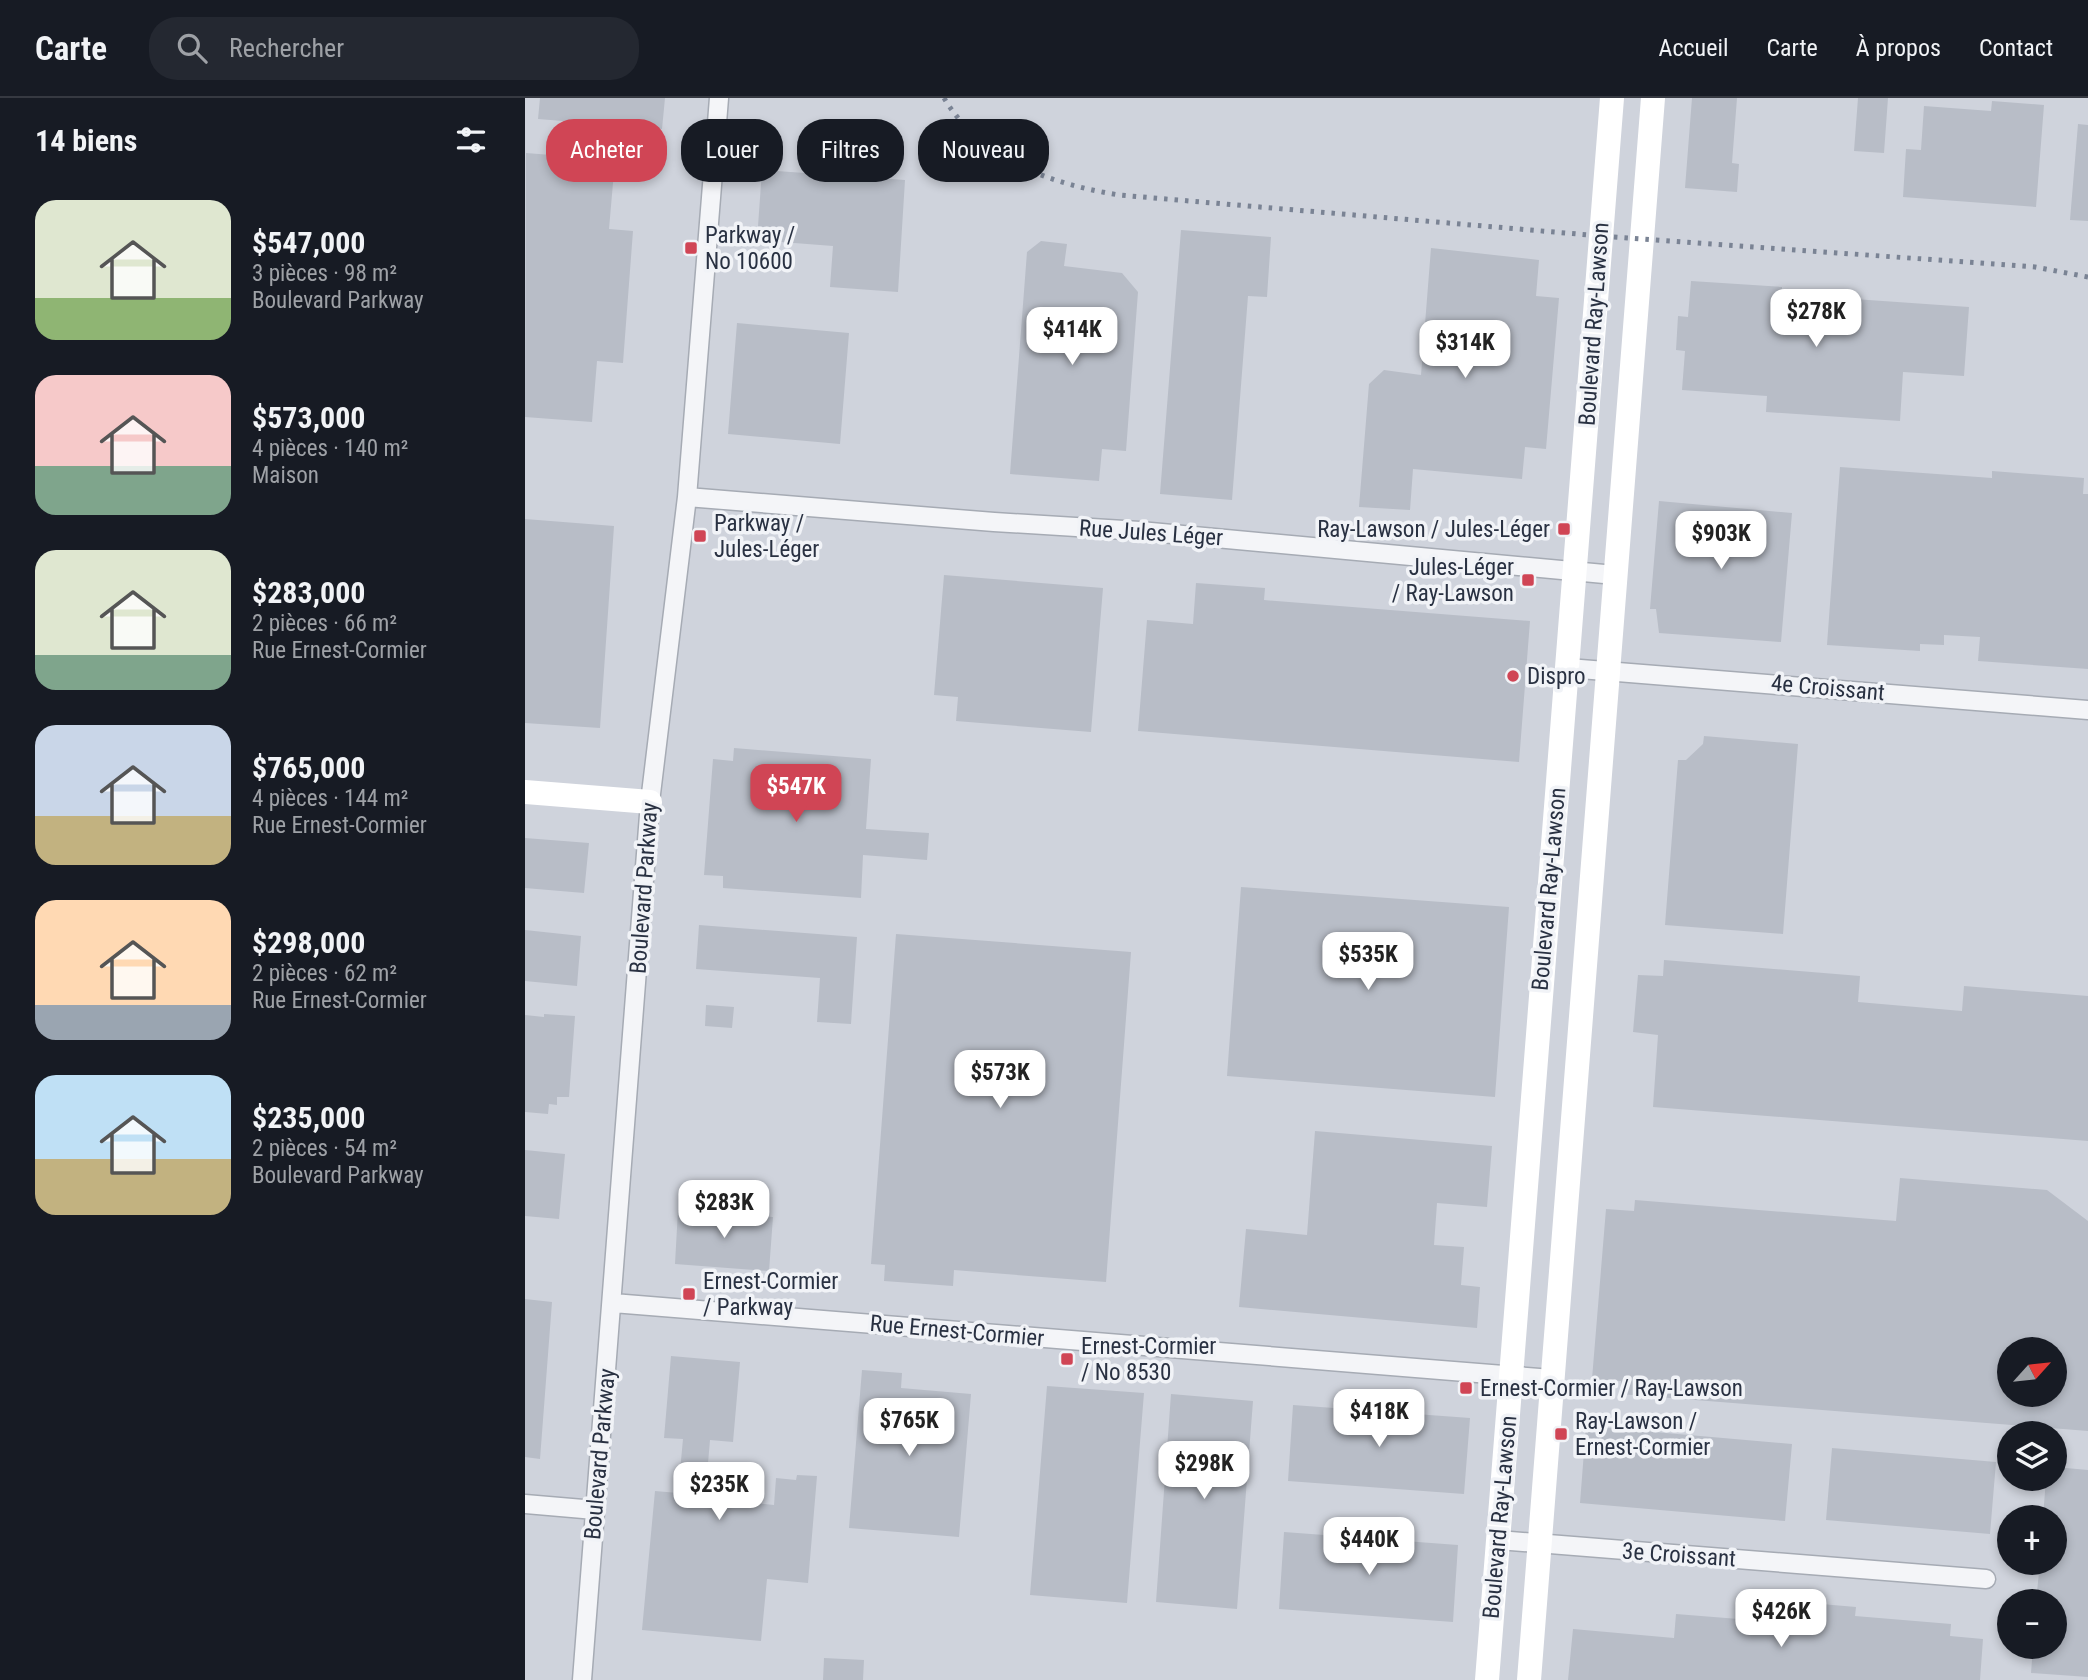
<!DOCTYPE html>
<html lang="fr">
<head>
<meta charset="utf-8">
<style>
	:root { --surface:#171b24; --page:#242831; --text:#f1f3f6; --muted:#9ea1a6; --line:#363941; --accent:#d04555 }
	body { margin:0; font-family:"Roboto Condensed",sans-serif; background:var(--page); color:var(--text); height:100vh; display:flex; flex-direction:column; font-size:26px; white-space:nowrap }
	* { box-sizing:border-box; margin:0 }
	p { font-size:23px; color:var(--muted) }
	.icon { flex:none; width:38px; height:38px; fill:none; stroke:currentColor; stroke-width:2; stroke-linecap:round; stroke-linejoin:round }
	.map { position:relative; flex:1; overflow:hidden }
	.panel { display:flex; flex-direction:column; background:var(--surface); width:525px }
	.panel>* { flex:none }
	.top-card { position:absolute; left:21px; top:21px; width:665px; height:63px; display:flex; gap:14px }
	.needle { width:46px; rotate:63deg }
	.fabs { position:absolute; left:1472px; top:1239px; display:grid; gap:14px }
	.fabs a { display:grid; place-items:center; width:70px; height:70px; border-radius:50%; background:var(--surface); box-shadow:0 4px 10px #0003; font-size:35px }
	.price { position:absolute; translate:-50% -60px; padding:0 16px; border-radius:14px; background:#fff; color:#222; font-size:23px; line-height:46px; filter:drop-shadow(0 2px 4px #0008) }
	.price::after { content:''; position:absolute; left:50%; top:42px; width:21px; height:16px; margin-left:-10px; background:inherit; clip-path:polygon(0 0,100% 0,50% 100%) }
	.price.on { background:var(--accent); color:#fff }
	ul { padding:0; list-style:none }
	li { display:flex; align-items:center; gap:21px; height:175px; padding:0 35px }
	li span { display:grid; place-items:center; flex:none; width:196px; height:140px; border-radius:21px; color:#555 }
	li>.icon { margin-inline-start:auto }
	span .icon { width:84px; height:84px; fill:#fffc; stroke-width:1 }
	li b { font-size:30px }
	h2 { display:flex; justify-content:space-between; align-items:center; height:84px; padding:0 35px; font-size:30px }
	.chip { padding:0 24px; border-radius:28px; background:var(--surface); box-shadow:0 4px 10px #0003; font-size:24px; line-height:63px }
	.chip.on { background:var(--accent); color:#fff }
	header { display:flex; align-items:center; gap:42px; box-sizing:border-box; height:98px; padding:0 35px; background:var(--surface); border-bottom:2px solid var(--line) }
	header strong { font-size:33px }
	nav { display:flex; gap:38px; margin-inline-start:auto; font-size:24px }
	.search { width:490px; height:63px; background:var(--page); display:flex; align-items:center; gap:18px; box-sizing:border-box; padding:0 24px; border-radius:28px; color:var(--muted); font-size:26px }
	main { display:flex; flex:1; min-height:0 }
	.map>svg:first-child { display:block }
	.built { fill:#cfd3dc; fill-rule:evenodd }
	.building { fill:#b8bdc7; fill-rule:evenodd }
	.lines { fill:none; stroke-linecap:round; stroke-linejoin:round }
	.street-casing { stroke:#a6abb4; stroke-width:21 }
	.street { stroke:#f4f5f8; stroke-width:18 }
	.secondary { stroke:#fff; stroke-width:24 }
	.rail { stroke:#7a8394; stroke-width:5; stroke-dasharray:3.5 7; stroke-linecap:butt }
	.poi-dot { fill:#d04555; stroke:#f1f3f7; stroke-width:2.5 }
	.labels { text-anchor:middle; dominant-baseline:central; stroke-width:7; stroke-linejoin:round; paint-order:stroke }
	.poi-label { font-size:23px; fill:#293142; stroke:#f1f3f7; text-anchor:start }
	.street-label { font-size:23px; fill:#293142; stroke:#f1f3f7 }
</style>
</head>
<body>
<header>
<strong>Carte</strong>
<div class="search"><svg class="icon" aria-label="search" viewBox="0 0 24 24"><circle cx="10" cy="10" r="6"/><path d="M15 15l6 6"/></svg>Rechercher</div>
<nav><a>Accueil</a><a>Carte</a><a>À propos</a><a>Contact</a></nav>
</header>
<main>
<section class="panel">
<h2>14 biens<svg class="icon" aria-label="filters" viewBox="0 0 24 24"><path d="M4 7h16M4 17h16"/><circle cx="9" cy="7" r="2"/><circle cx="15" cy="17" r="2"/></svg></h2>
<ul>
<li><span style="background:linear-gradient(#dfe7d0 70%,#8fb573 0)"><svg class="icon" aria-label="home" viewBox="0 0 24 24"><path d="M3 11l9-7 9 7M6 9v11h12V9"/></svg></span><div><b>$547,000</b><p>3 pièces · 98 m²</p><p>Boulevard Parkway</p></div></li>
<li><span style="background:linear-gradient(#f6c9c9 65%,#7fa58c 0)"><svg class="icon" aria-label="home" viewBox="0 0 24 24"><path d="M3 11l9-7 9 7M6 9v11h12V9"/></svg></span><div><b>$573,000</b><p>4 pièces · 140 m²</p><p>Maison</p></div></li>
<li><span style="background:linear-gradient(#dfe7d0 75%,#7fa58c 0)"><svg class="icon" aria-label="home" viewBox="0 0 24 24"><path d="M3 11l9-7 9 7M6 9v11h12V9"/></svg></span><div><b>$283,000</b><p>2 pièces · 66 m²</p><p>Rue Ernest-Cormier</p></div></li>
<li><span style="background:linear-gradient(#c9d6e8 65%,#c2b280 0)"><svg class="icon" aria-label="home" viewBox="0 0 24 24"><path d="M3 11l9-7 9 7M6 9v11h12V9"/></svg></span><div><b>$765,000</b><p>4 pièces · 144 m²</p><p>Rue Ernest-Cormier</p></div></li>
<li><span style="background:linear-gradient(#ffd9b3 75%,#9aa5b1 0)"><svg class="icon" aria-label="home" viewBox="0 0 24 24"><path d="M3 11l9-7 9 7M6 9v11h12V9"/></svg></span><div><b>$298,000</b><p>2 pièces · 62 m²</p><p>Rue Ernest-Cormier</p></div></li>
<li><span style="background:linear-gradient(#bfe0f5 60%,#c2b280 0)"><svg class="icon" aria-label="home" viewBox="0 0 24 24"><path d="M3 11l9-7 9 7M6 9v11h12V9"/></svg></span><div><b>$235,000</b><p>2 pièces · 54 m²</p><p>Boulevard Parkway</p></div></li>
</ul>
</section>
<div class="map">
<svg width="1563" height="1582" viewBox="0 0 1563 1582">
	<rect width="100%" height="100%" fill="#e1e4ea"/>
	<!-- built -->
	<path class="built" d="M0,0H1563V1582H0ZM1484,1251H1530V1297H1484ZM1484,1335H1530V1381H1484ZM1484,1419H1530V1465H1484ZM1484,1503H1530V1549H1484Z"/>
	<!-- building -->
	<path class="building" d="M15,0H140L137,31L13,21Z
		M1167,0H1212L1207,65L1214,66L1212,94L1160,90Z
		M1333,0H1363L1359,55L1329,53Z
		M1467,3L1519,7L1511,109L1378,99L1381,51L1396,52L1399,8L1466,13Z
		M1553,26L1563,27V123L1545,122Z
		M1,55L90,62L84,131L108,133L98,265L72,263L67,324L0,319Z
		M237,72L380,82L373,194L305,189L308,148L232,142Z
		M656,132L746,139L742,199L723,198L707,402L635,396Z
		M516,143L542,146L539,168L597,175L613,194L601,353L577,351L574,383L485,376L502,154Z
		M906,150L1014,162L1011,198L1034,200L1021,351L1000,349L997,381L888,371L885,412L834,409L844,286L859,272L896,277Z
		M1166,183L1257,189V196L1444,209L1439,278L1378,274L1375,323L1241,314L1242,298L1157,292L1160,253L1151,252L1153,218L1163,219Z
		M212,225L324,235L315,346L203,336Z
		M1315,369L1467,380V373L1559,380L1558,396H1563V571L1453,563L1455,539L1419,537V547L1395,546V553L1302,547Z
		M1134,403L1267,415L1256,544L1134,535L1131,511H1125Z
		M0,421L89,428L75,630L0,625Z
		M419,477L578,490L566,634L431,623L433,599L409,597Z
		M671,485L740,490L739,502L1005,523L994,664L613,633L622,522L668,526Z
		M1179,638L1273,646L1258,836L1140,827L1153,662H1161L1178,646Z
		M209,650L346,661L341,731L404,735L402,762L338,757L336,800L198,790V778L179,777L188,661L208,663Z
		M0,740L64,745L59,795L0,790Z
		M716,789L984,809L970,999L702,978Z
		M174,827L332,839L326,926L292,924L295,880L171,871Z
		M0,832L56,838L52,888L0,883Z
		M371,836L606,854L581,1184L429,1172L428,1188L359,1183L360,1167L346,1166Z
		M1139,862L1335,878L1333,904L1437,913L1439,888L1563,898V1043L1128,1009L1133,937L1108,934L1113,877L1138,878Z
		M181,907L209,909L207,930L180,928Z
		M19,916L50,918L44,999H32V1007L24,1006L23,1016L0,1014V917L19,919Z
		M790,1033L967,1048L962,1109L912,1105L909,1147L939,1149L936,1187L955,1189L952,1230L714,1209L721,1131L782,1137Z
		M0,1052L40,1056L34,1121L0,1118Z
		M1375,1080L1522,1092L1563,1123V1333L1095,1296L1096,1283L1067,1281L1081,1111L1109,1113L1110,1102L1371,1123ZM1484,1251H1530V1297H1484Z
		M153,1112L248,1119L244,1173L150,1166Z
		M0,1201L27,1204L15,1361L0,1359Z
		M146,1258L215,1264L208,1344L185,1342L180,1400L249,1407L251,1380L271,1382L272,1377L292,1378L283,1485L242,1481L236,1543L117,1532L130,1393L153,1395L158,1341L139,1340Z
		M337,1272L377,1275L376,1290L446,1296L434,1439L324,1430Z
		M522,1288L619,1295L602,1505L505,1497Z
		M646,1296L728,1303L712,1511L631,1504Z
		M768,1307L945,1320L939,1396L763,1383Z
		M1061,1328L1267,1346L1260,1423L1055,1405Z
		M1307,1350L1471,1364L1465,1436L1301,1422Z
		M1530,1369L1563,1372V1579L1506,1575L1508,1549H1530V1503H1511L1515,1465H1530V1419H1518L1521,1381H1530Z
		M759,1434L933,1447L928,1524L754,1511Z
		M1227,1500L1331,1509L1330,1518L1426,1526L1425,1538L1458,1541L1455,1582H1043L1048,1531L1149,1540L1151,1516L1226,1522Z
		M299,1560L339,1562L338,1582H298Z"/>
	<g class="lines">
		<defs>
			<path id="street" d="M162,399L469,424L615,433L1090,477
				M1043,570L1563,612
				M88,1205L1027,1281
				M0,1406L70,1412
				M973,1442L1461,1481
				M57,1582L125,704L162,399L194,0"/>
		</defs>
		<!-- street casing -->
		<use href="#street" class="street-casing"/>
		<!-- street -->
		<use href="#street" class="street"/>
		<!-- secondary -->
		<path class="secondary" d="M0,694L125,704
			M962,1582L1087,0
			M1004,1582L1128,0"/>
		<!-- rail -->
		<path class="rail" d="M419,0C456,62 526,86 594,97L1076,138L1510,169L1563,179"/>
	</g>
	<!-- markers -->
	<g class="poi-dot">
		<rect x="159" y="143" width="14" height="14" rx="3.5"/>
		<rect x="1032" y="424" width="14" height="14" rx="3.5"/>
		<rect x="168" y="431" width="14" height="14" rx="3.5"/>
		<rect x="996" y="475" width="14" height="14" rx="3.5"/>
		<circle cx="988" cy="578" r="7"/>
		<rect x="157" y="1189" width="14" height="14" rx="3.5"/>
		<rect x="535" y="1254" width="14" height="14" rx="3.5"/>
		<rect x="934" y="1283" width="14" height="14" rx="3.5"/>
		<rect x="1029" y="1329" width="14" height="14" rx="3.5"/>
	</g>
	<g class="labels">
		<!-- poi labels -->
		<g class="poi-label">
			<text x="180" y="137">Parkway /<tspan x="180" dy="26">No 10600</tspan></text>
			<text x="189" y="425">Parkway /<tspan x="189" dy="26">Jules-Léger</tspan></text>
			<text x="1025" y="431" text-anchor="end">Ray-Lawson / Jules-Léger</text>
			<text x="989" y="469" text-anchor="end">Jules-Léger<tspan x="989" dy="26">/ Ray-Lawson</tspan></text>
			<text x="1002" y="578">Dispro</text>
			<text x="178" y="1183">Ernest-Cormier<tspan x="178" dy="26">/ Parkway</tspan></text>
			<text x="556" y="1248">Ernest-Cormier<tspan x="556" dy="26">/ No 8530</tspan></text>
			<text x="955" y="1290">Ernest-Cormier / Ray-Lawson</text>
			<text x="1050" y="1323">Ray-Lawson /<tspan x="1050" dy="26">Ernest-Cormier</tspan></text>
		</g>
		<!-- street labels -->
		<g class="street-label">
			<text transform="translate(1069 226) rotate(-86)">Boulevard Ray-Lawson</text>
			<text transform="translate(626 435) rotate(4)">Rue Jules Léger</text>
			<text transform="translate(1303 590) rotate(5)">4e Croissant</text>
			<text transform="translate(119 790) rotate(-86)">Boulevard Parkway</text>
			<text transform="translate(1024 791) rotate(-85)">Boulevard Ray-Lawson</text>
			<text transform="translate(432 1233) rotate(5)">Rue Ernest-Cormier</text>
			<text transform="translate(75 1356) rotate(-85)">Boulevard Parkway</text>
			<text transform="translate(975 1419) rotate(-85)">Boulevard Ray-Lawson</text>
			<text transform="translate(1154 1457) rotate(4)">3e Croissant</text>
		</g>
	</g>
</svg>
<div class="fabs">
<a><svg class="needle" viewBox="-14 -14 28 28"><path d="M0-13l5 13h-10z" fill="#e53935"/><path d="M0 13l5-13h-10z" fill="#9ea1a6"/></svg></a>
<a><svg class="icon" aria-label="layers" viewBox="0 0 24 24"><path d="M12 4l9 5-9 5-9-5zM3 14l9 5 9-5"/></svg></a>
<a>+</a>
<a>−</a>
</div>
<b class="price" style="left:1291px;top:251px">$278K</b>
<b class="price" style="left:547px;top:269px">$414K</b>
<b class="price" style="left:940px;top:282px">$314K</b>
<b class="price" style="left:1196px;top:473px">$903K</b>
<b class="price on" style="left:271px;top:726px">$547K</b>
<b class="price" style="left:843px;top:894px">$535K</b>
<b class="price" style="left:475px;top:1012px">$573K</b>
<b class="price" style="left:199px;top:1142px">$283K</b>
<b class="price" style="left:854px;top:1351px">$418K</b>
<b class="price" style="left:384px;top:1360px">$765K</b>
<b class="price" style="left:679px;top:1403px">$298K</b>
<b class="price" style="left:194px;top:1424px">$235K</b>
<b class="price" style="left:844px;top:1479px">$440K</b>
<b class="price" style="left:1256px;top:1551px">$426K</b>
<div class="top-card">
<a class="chip on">Acheter</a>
<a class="chip">Louer</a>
<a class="chip">Filtres</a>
<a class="chip">Nouveau</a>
</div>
</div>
</main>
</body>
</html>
